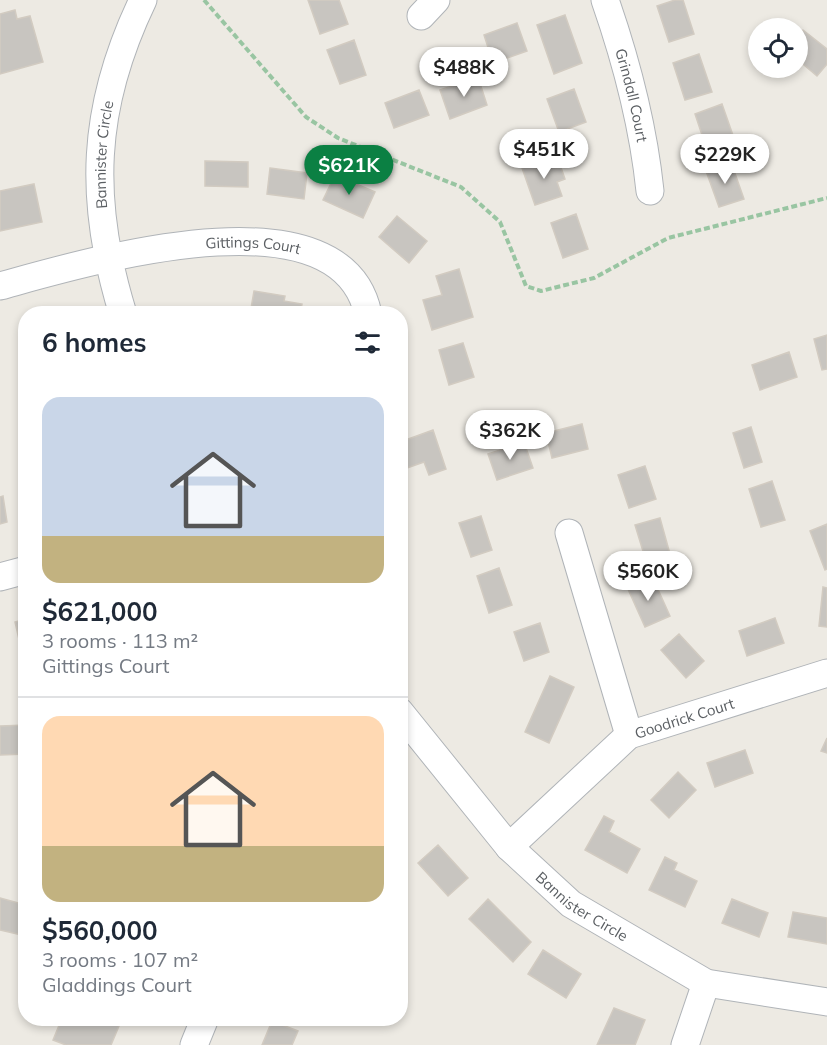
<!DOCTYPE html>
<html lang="en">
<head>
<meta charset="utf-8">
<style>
	:root { --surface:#fff; --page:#f2f2f3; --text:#1f2937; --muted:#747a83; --line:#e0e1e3; --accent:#0b8043 }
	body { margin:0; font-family:Mulish,sans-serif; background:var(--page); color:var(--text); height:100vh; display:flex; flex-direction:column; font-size:22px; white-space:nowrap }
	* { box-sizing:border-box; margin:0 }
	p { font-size:20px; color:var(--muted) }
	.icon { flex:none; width:33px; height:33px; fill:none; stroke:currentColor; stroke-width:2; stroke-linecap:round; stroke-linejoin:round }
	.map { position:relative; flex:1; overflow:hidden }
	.drawer { position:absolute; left:18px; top:306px; width:390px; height:720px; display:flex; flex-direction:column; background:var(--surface); border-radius:24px; box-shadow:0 3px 9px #0003 }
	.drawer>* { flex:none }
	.buttons { position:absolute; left:748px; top:18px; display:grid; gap:12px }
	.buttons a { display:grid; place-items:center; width:60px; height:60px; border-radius:50%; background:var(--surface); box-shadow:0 3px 9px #0003; font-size:30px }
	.price { position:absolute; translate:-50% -51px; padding:0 14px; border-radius:21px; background:#fff; color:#222; font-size:20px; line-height:39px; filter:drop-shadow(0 2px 3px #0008) }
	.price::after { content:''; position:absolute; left:50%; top:36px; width:18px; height:14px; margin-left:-9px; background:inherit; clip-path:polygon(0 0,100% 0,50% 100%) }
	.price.on { background:var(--accent); color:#fff }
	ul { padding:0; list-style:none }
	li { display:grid; align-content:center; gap:12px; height:318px; padding:0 24px }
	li+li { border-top:2px solid var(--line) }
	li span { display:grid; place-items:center; height:186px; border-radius:18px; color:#555 }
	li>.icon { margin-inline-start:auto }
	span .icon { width:108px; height:108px; fill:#fffc; stroke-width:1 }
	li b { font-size:26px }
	h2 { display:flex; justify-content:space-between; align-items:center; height:72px; padding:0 24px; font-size:26px }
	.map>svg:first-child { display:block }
	.building { fill:#c8c5c0; stroke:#d2cbc1; stroke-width:1.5 }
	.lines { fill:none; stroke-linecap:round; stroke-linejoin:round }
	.minor-casing { stroke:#b0b4b8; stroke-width:29 }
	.path { stroke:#99c5a2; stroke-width:4; stroke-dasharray:6 3; stroke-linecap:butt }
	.minor { stroke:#fff; stroke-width:27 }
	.labels { text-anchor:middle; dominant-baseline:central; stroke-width:5; stroke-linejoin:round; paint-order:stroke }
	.street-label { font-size:15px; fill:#5b5f63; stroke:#fff }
</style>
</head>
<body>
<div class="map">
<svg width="827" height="1045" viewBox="0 0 827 1045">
	<rect width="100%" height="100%" fill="#edeae3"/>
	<!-- building -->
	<path class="building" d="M308,0H339L348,24L320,34Z
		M675,0H683L694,34L669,42L657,6Z
		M15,10L17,19L30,16L43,62L0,74V14Z
		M565,15L582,63L554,74L537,25Z
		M517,23L527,51L493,63L484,35Z
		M803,30L827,49V64L817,76L798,60V36Z
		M354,40L366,75L340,84L327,50Z
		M699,54L712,92L685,100L673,63Z
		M478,77L487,105L450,119L440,90Z
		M574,89L586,122L559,132L547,99Z
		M419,90L429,115L394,128L385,103Z
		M722,104L735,141L707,150L695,114Z
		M557,156L565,179L557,182L562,196L535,205L522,168Z
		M205,161L248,162V187L205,186Z
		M731,162L744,199L719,207L706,171Z
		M270,168L307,173L304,199L267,194Z
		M335,175L375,192L363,218L323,200Z
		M34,184L42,222L0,231V191Z
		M576,214L588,249L563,258L551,223Z
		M397,216L427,241L409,263L379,237Z
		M459,269L473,317L432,330L423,300L442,295L436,276Z
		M254,291L285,296L284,301L302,304L300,314H250Z
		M827,335V369L822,370L814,339Z
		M463,343L474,377L449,385L439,350Z
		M789,352L797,377L760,390L752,365Z
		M582,424L588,449L552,458L546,433Z
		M751,427L762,462L744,468L733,433Z
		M433,430L446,469L429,475L424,462L407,468L400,442Z
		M524,442L533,468L497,480L488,454Z
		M645,466L656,499L629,508L618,475Z
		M772,481L785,520L761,527L749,489Z
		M3,496L7,522L0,524V497Z
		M481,516L492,550L471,557L459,523Z
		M660,518L670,554L646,561L635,525Z
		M827,524V569L825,570L810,531Z
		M499,568L512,605L489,613L477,576Z
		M652,576L670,616L645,627L627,587Z
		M823,587L827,588V627L819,626Z
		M775,618L784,643L747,656L739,631Z
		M26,619V647L21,648L15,622Z
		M540,623L549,652L524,661L514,632Z
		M679,634L704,661L686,678L661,650Z
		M550,676L574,687L549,743L525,732Z
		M26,725V754L0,755V726Z
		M827,738V753L821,751Z
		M745,750L753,773L715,787L707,763Z
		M678,772L696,790L669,818L651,800Z
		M604,816L614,821L609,832L640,849L627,873L585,850Z
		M438,845L468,878L448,896L418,863Z
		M665,857L677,863L674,870L697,881L685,907L649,890Z
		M0,898L26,905V936L0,930Z
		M488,899L531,942L513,962L469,919Z
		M732,899L768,913L759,937L722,923Z
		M793,912L827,918V944L788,937Z
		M543,950L581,974L566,998L528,974Z
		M614,1008L645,1020L635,1045H597Z
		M62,1018H121L122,1019L111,1045H66L53,1040Z
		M272,1021L298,1031L292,1045H262Z"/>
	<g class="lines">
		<defs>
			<g id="minor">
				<path id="s1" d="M605,0C627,63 643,124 650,191"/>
				<path d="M421,16L436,0"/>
				<path id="s2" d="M0,286C81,264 341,184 368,314"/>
				<path id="s3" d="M123,314C88,200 91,108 143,0"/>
				<path d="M569,533L629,735"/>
				<path d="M0,577L26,570"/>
				<path id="s4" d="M400,712L509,847L571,904L706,983L827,1002"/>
				<path id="s5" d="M509,847L629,735L827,673"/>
				<path d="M194,1045L205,1018"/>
				<path d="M685,1045L706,983"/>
			</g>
		</defs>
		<!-- minor casing -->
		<use href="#minor" class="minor-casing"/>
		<!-- path -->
		<path class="path" d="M204,0L306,117L338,138L461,187L500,222L526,286L541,291L594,278L668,238L827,198"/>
		<!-- minor -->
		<use href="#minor" class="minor"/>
	</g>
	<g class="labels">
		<!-- street labels -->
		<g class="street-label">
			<text stroke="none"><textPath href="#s1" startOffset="99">Grindall Court</textPath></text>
			<text stroke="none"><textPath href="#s3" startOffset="162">Bannister Circle</textPath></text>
			<text stroke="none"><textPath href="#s2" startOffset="258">Gittings Court</textPath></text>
			<text stroke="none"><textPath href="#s5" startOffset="222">Goodrick Court</textPath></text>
			<text stroke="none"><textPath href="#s4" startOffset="268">Bannister Circle</textPath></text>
		</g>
	</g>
</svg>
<div class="buttons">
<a><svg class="icon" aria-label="locate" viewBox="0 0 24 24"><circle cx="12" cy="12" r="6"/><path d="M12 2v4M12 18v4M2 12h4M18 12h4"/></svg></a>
</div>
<b class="price" style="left:464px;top:98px">$488K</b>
<b class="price" style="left:544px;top:180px">$451K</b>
<b class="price" style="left:725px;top:185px">$229K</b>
<b class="price on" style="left:349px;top:196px">$621K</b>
<b class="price" style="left:510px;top:461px">$362K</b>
<b class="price" style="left:648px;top:602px">$560K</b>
<section class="drawer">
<h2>6 homes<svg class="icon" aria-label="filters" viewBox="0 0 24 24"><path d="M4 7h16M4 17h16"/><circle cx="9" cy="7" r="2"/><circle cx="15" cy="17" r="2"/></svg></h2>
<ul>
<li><span style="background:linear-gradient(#c9d6e8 75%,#c2b280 0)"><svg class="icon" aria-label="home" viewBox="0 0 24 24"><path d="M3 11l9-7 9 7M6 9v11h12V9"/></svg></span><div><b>$621,000</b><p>3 rooms · 113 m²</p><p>Gittings Court</p></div></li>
<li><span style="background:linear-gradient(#ffd9b3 70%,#c2b280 0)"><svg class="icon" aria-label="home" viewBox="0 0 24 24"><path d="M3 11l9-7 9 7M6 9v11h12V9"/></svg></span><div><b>$560,000</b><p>3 rooms · 107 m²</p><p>Gladdings Court</p></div></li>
</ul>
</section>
</div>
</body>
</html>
